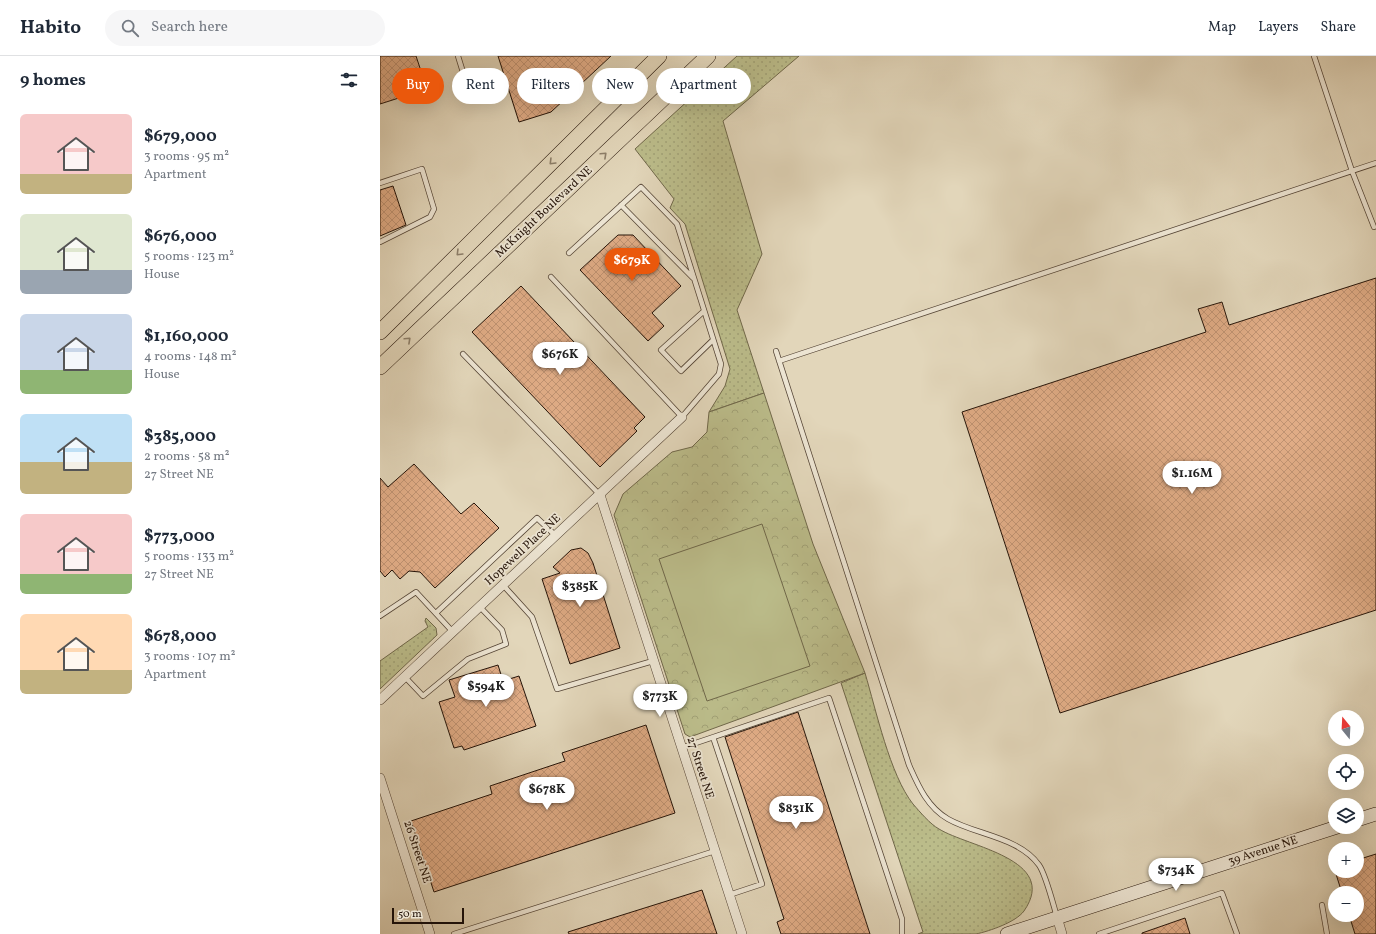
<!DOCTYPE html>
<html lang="en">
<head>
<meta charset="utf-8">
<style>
	:root { --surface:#fff; --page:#f6f6f7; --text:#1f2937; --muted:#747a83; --line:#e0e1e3; --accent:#ea580c }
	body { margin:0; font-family:Vollkorn,serif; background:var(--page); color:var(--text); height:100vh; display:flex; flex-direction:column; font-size:15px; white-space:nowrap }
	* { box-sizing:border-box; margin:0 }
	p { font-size:13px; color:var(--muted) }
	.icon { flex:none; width:22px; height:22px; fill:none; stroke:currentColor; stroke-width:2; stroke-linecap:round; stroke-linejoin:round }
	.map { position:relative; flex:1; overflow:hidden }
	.details { display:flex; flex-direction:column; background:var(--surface); width:380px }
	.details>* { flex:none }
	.banner { position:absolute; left:12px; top:12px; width:380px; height:36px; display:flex; gap:8px }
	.needle { width:26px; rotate:342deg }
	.fabs { position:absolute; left:948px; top:654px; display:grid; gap:8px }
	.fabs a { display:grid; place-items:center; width:36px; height:36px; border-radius:50%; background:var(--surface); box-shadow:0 4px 16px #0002; font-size:20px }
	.scale { position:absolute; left:12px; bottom:10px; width:72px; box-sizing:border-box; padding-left:4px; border:2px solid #251409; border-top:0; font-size:11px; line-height:14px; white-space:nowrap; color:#251409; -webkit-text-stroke:3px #ece4d2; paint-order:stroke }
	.price { position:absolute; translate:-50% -34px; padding:0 9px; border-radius:14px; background:#fff; color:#222; font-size:13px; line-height:26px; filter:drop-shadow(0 1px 2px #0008) }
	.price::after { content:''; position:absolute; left:50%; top:24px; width:12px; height:9px; margin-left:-6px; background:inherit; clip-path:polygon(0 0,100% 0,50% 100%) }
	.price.on { background:var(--accent); color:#fff }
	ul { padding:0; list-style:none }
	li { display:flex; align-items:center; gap:12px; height:100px; padding:0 20px }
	li span { display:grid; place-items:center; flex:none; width:112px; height:80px; border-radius:6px; color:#555 }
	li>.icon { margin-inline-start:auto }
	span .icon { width:48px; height:48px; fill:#fffc; stroke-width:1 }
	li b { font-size:17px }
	h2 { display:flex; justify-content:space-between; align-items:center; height:48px; padding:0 20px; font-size:17px }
	.tag { padding:0 14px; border-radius:18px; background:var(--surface); box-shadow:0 4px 16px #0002; font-size:14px; line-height:36px }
	.tag.on { background:var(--accent); color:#fff }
	header { display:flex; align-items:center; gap:24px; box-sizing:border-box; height:56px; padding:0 20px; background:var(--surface); border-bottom:1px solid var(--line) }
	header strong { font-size:19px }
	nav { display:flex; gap:22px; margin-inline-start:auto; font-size:14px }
	.search { width:280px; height:36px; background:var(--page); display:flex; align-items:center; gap:10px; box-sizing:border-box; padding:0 14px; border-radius:22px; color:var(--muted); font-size:15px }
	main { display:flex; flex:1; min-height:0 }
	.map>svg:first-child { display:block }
	.grass { fill:url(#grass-dots); stroke:#70684a }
	.park { fill:url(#park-crowns); stroke:#70684a }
	.pitch { fill:#bbbc8a; stroke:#70684a }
	.building { fill:url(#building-cross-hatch); stroke:#251409 }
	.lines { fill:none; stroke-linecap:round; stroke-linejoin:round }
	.lane-casing { stroke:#544435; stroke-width:6 }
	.street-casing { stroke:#544435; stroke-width:10 }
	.secondary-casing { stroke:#251409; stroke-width:14 }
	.primary-casing { stroke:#251409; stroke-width:16 }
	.lane { stroke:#ece4d2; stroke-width:4.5 }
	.street { stroke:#ece4d2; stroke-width:9 }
	.secondary { stroke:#ece4d2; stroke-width:13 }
	.primary { stroke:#e2d6ba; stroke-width:15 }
	.oneway { stroke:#8d7f6a }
	.labels { text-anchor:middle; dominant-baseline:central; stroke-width:3.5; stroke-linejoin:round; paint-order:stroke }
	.street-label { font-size:12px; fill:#251409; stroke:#ece4d2 }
</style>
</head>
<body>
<header>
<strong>Habito</strong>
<div class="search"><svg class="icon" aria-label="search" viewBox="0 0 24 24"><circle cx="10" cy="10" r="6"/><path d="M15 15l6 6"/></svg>Search here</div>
<nav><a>Map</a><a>Layers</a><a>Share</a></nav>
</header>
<main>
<section class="details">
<h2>9 homes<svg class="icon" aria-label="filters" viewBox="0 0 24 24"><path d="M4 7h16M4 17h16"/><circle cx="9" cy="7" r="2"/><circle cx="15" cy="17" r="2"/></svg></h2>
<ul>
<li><span style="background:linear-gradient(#f6c9c9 75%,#c2b280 0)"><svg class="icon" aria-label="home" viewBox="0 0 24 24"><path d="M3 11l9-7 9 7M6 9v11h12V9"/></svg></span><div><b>$679,000</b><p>3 rooms · 95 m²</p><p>Apartment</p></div></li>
<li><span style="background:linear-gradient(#dfe7d0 70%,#9aa5b1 0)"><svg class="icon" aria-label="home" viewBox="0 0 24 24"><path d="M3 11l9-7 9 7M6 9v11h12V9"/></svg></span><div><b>$676,000</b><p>5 rooms · 123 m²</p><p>House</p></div></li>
<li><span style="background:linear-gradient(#c9d6e8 70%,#8fb573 0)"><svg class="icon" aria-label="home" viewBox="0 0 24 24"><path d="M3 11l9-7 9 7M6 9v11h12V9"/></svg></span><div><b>$1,160,000</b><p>4 rooms · 148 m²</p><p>House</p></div></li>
<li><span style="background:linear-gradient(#bfe0f5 60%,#c2b280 0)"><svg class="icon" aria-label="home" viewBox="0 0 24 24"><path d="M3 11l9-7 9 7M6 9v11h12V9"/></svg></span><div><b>$385,000</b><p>2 rooms · 58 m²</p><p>27 Street NE</p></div></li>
<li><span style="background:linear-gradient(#f6c9c9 75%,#8fb573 0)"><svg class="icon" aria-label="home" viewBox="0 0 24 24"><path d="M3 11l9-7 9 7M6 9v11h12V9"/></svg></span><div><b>$773,000</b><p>5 rooms · 133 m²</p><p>27 Street NE</p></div></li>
<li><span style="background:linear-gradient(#ffd9b3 70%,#c2b280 0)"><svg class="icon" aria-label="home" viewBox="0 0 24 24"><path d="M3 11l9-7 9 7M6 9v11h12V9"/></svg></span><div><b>$678,000</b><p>3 rooms · 107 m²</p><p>Apartment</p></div></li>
</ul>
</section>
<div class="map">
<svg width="996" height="878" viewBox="0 0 996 878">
	<defs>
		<pattern id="grass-dots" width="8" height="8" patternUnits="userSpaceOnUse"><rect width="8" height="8" fill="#bbbc8a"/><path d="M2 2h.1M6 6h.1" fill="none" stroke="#a1a176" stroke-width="1.8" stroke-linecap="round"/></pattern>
		<pattern id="park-crowns" width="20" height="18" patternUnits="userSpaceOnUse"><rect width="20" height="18" fill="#bbbc8a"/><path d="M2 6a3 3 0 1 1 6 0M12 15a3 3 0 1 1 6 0" fill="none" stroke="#a1a176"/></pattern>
		<pattern id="building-cross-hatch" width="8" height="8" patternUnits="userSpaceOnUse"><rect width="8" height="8" fill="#e0ac86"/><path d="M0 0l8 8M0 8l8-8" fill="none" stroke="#c09372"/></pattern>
	</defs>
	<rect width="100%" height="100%" fill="#e2d6ba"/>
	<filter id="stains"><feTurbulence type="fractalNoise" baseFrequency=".005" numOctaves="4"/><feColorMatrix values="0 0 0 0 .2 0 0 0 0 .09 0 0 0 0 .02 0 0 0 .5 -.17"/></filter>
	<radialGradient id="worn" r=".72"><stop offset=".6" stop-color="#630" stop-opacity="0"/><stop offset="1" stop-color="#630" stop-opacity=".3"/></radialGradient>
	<!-- grass -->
	<path class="grass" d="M357,0H419L343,65L382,198L357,254L384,337L329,356L345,330L350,313L305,168L290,152L294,143L255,93Z
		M46,562L56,572L57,579L0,633V605L48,571L45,565Z
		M485,617C496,654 510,719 533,748C540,756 550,768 559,773C588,791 680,803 644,855C636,866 610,875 596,878C579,878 555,878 538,878L543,876L461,627Z"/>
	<!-- park -->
	<path class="park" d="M384,337L433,488L485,617L310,681L305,678L234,459L243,438L292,396L312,391L327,376L329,356Z"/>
	<!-- pitch -->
	<path class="pitch" d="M382,468L430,610L327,645L279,503Z"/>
	<!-- building -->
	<path class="building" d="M0,0H36L47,33L0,48Z
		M118,0H231L171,56L139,66Z
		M13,130L26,169L0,180V134Z
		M238,179H253L301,230L272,257L284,270L268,285L200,214Z
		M996,222V554L680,657L582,356L826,276L818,253L842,246L849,269Z
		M141,230L265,361L254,372L257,375L220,411L92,276Z
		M34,408L81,458L94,447L119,472L55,532L40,516L29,515L20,523L12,514L5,521L0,515V422L8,431Z
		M201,492L208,497L213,507L240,592L190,608L162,523L180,517L173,511L191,494Z
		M118,609L123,625L139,620L156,670L84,694L82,690L74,692L59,646L75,641L69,624Z
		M418,656L490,878H401L397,866L404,863L345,681Z
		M266,669L295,757L54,836L31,765L112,738L110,730L185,705L182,697Z
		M996,798V878H975L969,859H977V837H962L955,815H977V804Z
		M322,834L337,878H189L188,876Z
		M805,862L810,878H762V877Z"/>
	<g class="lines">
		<defs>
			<path id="lane" d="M78,0L86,26
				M934,0L972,115L994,171
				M0,127L42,113L54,153L50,161L0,186
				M241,149L313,222
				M171,221L302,361L339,318L341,308L297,168L261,131L189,197
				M324,255L281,294L301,315L333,284
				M396,295L529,709C538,729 547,751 568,763C596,779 639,781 659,809C666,819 673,848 677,861
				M83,298L220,439
				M399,305L996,107
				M123,529L152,561L177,633L273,605
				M56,557L157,462L176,480
				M0,560L36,536L73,576
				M25,621L43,640L88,603L126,588L122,574L100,551
				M333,681L382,828L349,839
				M301,692L449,642L522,863V878
				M942,849L947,878
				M74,878L335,795
				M719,878L842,837L857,878"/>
			<path id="street" d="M220,439L362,878
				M0,644L302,361
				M0,722L50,878
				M677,861L682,878"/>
			<path id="secondary" d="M977,764L996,758
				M627,878L957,771"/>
			<path id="primary" d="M0,276L279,0
				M0,311L328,0"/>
		</defs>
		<!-- lane casing -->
		<use href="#lane" class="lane-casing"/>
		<!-- street casing -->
		<use href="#street" class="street-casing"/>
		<!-- secondary casing -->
		<use href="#secondary" class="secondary-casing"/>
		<!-- primary casing -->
		<use href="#primary" class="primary-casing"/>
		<!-- lane -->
		<use href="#lane" class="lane"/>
		<!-- street -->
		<use href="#street" class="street"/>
		<!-- secondary -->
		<use href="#secondary" class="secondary"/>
		<!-- primary -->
		<use href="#primary" class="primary"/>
	</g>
	<!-- one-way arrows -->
	<defs><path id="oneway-chevron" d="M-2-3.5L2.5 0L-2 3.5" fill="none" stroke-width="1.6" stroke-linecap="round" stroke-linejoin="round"/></defs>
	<g class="oneway">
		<use href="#oneway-chevron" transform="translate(224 99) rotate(-43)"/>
		<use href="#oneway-chevron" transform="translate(172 106) rotate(135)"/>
		<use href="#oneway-chevron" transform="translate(79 197) rotate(135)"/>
		<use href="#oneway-chevron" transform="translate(28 284) rotate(-43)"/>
	</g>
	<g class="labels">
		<!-- street labels -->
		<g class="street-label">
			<text transform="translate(164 156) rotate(-43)">McKnight Boulevard NE</text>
			<text transform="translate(143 494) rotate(-43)">Hopewell Place NE</text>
			<text transform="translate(320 712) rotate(72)">27 Street NE</text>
			<text transform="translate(883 795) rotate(-18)">39 Avenue NE</text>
			<text transform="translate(37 796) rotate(72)">26 Street NE</text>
		</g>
	</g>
	<rect width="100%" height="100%" filter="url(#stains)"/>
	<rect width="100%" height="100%" fill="url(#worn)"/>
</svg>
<div class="fabs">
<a><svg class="needle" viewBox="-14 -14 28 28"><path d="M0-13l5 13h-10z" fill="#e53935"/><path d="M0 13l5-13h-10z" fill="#747a83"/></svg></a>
<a><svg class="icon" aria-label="locate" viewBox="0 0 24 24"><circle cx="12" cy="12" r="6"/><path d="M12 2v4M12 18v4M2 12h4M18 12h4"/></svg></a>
<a><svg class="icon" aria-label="layers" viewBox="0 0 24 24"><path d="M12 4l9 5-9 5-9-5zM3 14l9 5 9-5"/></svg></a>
<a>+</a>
<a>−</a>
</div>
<div class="scale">50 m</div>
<b class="price on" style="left:252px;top:226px">$679K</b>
<b class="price" style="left:180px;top:320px">$676K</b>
<b class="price" style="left:812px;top:439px">$1.16M</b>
<b class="price" style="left:200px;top:552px">$385K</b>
<b class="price" style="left:106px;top:652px">$594K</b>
<b class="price" style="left:280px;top:662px">$773K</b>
<b class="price" style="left:167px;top:755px">$678K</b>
<b class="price" style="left:416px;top:774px">$831K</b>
<b class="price" style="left:796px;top:836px">$734K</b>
<div class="banner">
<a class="tag on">Buy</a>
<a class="tag">Rent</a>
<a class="tag">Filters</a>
<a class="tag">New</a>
<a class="tag">Apartment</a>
</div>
</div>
</main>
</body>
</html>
